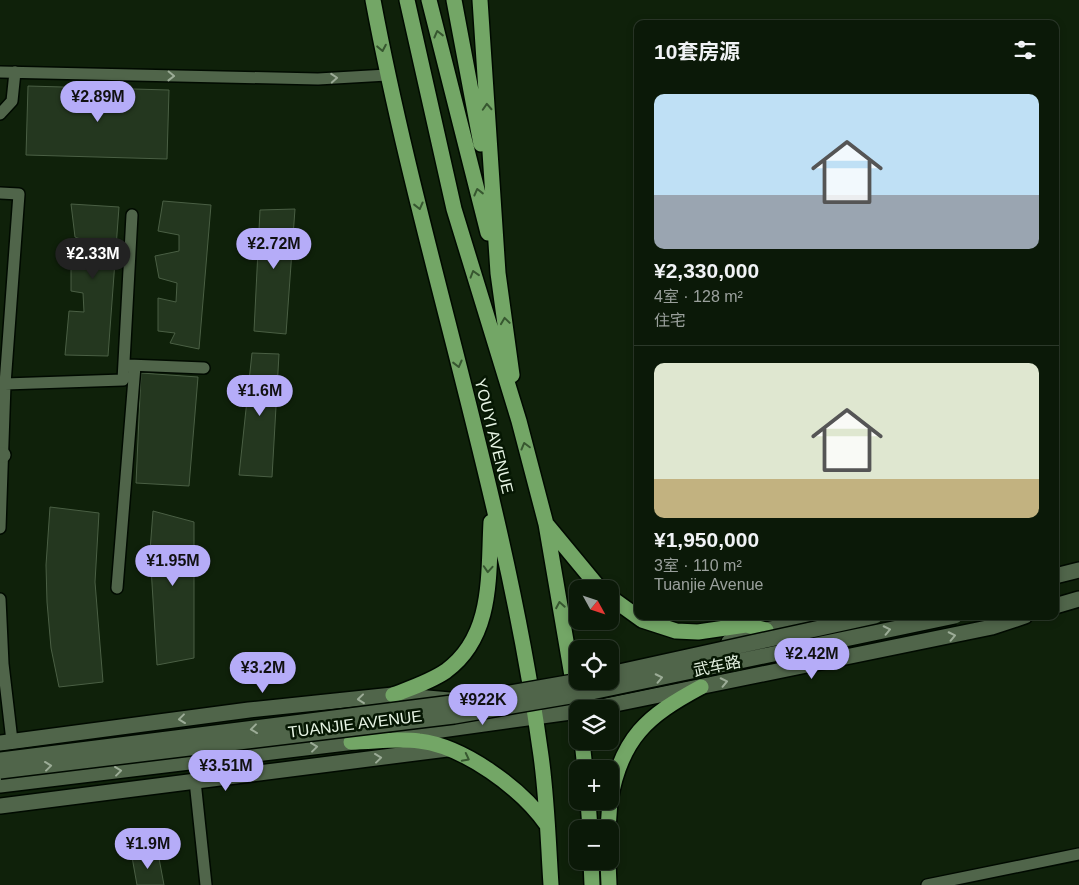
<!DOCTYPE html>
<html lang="zh">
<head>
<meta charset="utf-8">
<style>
	:root { --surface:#0b1908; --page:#192616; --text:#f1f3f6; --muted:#9aa09c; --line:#2b3829; --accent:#b5acf8 }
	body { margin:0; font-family:Helvetica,"Noto Sans SC",sans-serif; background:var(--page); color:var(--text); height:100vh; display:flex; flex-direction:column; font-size:19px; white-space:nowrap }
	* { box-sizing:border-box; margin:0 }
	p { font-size:16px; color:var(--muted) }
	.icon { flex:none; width:28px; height:28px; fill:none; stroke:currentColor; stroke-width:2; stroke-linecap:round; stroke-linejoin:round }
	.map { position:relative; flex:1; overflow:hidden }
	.side { position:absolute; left:634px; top:20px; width:425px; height:600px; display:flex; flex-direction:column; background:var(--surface); border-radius:10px; box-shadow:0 2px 8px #0003,0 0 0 1px var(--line) }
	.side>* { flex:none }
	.needle { width:32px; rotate:130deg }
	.fabs { position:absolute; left:569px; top:580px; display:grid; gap:10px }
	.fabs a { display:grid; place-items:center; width:50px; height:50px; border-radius:10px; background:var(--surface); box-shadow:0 2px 8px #0003,0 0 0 1px var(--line); font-size:25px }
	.price { position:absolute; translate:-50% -42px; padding:0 11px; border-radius:18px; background:var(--accent); color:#111; font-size:16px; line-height:32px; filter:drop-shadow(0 1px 2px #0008) }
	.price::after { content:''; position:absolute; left:50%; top:30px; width:15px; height:11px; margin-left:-8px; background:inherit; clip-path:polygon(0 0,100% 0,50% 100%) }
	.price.on { background:#222; color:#fff }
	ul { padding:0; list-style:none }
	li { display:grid; align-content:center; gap:10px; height:265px; padding:0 20px }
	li+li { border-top:1px solid var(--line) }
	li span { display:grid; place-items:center; height:155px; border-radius:10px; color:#555 }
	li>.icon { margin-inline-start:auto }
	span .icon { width:90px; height:90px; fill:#fffc; stroke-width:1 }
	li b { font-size:21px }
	h2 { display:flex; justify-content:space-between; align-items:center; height:60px; padding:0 20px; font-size:21px }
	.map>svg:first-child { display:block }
	.building { fill:#24371f; stroke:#4a5f44 }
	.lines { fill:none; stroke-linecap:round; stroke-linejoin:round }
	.lane-casing { stroke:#000a00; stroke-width:14 }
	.street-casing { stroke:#000a00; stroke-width:18 }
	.secondary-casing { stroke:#000a00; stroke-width:18 }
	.primary-casing { stroke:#000a00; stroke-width:18 }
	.lane { stroke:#50654a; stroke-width:11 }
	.street { stroke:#50654a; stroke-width:15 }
	.secondary { stroke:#50654a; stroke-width:15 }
	.primary { stroke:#73a666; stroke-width:15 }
	.secondary-bridge-casing { stroke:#000a00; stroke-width:18; stroke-linecap:butt }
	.secondary-bridge { stroke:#50654a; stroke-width:15 }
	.oneway { stroke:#375730 }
	.oneway2 { stroke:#9cac97 }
	.labels { text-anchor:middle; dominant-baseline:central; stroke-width:5; stroke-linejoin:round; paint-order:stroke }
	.street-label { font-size:16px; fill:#e7f4e4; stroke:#061703 }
</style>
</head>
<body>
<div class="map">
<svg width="1079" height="885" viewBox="0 0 1079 885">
	<rect width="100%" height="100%" fill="#0f210a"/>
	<!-- building -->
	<path class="building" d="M28,86L169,90L167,159L26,155Z
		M163,201L211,205L199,349L170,343L175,333L158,331V298L176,302L177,283L159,278L155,256L179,251V235L158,231Z
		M71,204L119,207L108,356L65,355L69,311L84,312L83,293L71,291V263L87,260L88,242L75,237Z
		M295,209L286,334L254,331L260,210Z
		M252,353L279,354L272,477L239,475Z
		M141,373L198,377L189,486L136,483Z
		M50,507L99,513L95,582L103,682L59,687L51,648L47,602L46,565Z
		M153,511L194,522V658L157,665L150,551Z
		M158,853L164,885H137L132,857Z"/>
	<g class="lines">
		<defs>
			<path id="lane" d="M0,72L318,79L387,75
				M0,114L12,101L15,72
				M0,193L19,194L5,384L0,528
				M128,365L204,368
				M5,384L123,380L132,215
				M117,588L135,366
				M0,599L3,664L12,741
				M195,781L206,885
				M927,885L1079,854"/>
			<path id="street" d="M0,455H3
				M0,806L447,749"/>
			<path id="secondary" d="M1055,576L1079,570
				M1055,606L1079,599
				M729,642L766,630L829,616
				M565,689L605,681
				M591,709L992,627L1025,616
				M398,736L578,711
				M0,743L249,710L393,695L450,700
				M0,785L363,741"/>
			<path id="primary" d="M373,0C420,251 505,495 540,749C547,794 548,840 551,885
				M407,0L454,209L519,421L546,524L578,711
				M429,0L488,233
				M454,0L481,144
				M480,0L498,273L512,375
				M547,525L600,589
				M610,597L642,620L676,631L698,632L746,625L766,630
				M393,695C411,688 430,682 446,671C494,636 488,574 491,522
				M582,741L585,769
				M351,742C373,742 397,738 419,741C464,746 522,789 547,825
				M588,801L590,829
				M610,801C621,738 647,716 701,687
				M608,829L610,801
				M591,861L592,885
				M608,861L609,885"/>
		</defs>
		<!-- lane casing -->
		<use href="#lane" class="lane-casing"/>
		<!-- street casing -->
		<use href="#street" class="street-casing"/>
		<!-- secondary casing -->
		<use href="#secondary" class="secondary-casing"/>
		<!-- primary casing -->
		<use href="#primary" class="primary-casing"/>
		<!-- lane -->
		<use href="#lane" class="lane"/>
		<!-- street -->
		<use href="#street" class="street"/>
		<!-- secondary -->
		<use href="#secondary" class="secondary"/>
		<!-- primary -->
		<use href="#primary" class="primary"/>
		<defs>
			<path id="secondary-bridge" d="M610,674L875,616
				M0,760L452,703L579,681
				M0,771L454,716L582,694L955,616"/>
		</defs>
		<!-- secondary-bridge casing -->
		<use href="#secondary-bridge" class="secondary-bridge-casing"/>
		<!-- secondary-bridge -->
		<use href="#secondary-bridge" class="secondary-bridge"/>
	</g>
	<!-- one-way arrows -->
	<defs><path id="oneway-chevron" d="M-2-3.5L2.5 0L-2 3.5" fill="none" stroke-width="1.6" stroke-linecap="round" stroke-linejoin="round" transform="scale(1.25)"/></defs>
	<g class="oneway">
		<use href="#oneway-chevron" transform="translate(438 34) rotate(-104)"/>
		<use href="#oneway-chevron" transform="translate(382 48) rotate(79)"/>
		<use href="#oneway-chevron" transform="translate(487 107) rotate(-93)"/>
		<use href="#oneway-chevron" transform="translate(478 192) rotate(-104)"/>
		<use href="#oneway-chevron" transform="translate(419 206) rotate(76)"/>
		<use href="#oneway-chevron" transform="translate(474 274) rotate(-107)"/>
		<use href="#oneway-chevron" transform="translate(505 321) rotate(-98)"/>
		<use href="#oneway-chevron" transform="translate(458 364) rotate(76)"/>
		<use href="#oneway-chevron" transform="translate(525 446) rotate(-105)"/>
		<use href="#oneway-chevron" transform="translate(488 569) rotate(94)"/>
		<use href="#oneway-chevron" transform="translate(560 605) rotate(-100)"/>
		<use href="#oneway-chevron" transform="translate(466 758) rotate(27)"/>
	</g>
	<g class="oneway2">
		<use href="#oneway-chevron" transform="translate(171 76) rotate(1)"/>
		<use href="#oneway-chevron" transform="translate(334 78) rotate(-4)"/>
		<use href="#oneway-chevron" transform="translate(887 630) rotate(-12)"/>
		<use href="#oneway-chevron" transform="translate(952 636) rotate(-12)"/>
		<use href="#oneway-chevron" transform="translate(659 678) rotate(-12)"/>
		<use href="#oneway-chevron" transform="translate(724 682) rotate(-12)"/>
		<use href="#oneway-chevron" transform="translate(361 699) rotate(174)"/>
		<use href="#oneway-chevron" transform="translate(182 719) rotate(173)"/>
		<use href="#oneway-chevron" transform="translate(254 729) rotate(173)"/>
		<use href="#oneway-chevron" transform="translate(314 747) rotate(-7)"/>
		<use href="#oneway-chevron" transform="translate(378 758) rotate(-7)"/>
		<use href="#oneway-chevron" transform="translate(48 766) rotate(-7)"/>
		<use href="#oneway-chevron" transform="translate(118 771) rotate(-7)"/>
	</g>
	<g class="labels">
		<!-- street labels -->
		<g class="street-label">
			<text transform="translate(494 436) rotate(76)">YOUYI AVENUE</text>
			<text transform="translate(717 666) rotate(-12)">武车路</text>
			<text transform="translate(355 724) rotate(-7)">TUANJIE AVENUE</text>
		</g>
	</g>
</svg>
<div class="fabs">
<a><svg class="needle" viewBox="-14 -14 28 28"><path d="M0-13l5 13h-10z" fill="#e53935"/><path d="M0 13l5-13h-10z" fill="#9aa09c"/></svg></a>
<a><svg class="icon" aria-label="locate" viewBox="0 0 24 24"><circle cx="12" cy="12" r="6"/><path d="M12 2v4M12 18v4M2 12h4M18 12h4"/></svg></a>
<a><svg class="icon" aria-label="layers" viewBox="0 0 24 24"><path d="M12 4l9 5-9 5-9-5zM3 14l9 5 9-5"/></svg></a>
<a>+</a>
<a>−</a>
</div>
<b class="price" style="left:98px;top:123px">¥2.89M</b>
<b class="price" style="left:274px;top:270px">¥2.72M</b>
<b class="price on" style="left:93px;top:280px">¥2.33M</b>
<b class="price" style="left:260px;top:417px">¥1.6M</b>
<b class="price" style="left:173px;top:587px">¥1.95M</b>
<b class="price" style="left:812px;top:680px">¥2.42M</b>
<b class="price" style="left:263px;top:694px">¥3.2M</b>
<b class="price" style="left:483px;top:726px">¥922K</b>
<b class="price" style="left:226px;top:792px">¥3.51M</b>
<b class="price" style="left:148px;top:870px">¥1.9M</b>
<section class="side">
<h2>10套房源<svg class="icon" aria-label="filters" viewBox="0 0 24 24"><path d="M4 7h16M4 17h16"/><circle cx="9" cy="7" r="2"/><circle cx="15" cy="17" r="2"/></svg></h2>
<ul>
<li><span style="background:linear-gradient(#bfe0f5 65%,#9aa5b1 0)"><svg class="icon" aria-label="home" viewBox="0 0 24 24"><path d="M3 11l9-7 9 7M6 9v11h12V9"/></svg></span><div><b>¥2,330,000</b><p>4室 · 128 m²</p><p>住宅</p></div></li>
<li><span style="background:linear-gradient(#dfe7d0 75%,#c2b280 0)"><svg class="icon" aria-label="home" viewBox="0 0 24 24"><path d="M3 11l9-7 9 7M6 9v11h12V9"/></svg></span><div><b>¥1,950,000</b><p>3室 · 110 m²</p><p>Tuanjie Avenue</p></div></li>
</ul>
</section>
</div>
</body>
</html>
